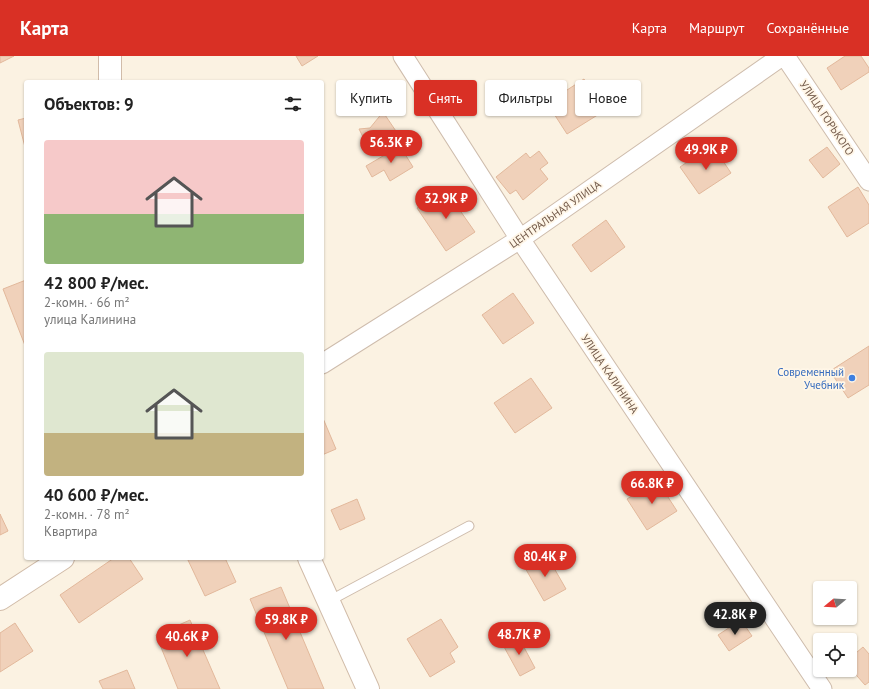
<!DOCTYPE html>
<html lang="ru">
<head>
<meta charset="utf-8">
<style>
	:root { --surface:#fff; --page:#f2f2f2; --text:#222; --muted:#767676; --accent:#d93025 }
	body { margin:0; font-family:"PT Sans",sans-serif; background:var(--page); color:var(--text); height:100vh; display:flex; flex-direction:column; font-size:15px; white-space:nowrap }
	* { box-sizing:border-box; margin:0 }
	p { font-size:13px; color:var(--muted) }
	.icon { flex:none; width:22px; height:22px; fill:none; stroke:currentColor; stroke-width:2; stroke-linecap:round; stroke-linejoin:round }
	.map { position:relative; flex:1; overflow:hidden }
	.panel { position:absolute; left:24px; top:24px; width:300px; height:480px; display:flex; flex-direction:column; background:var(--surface); border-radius:4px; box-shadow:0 1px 3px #0004 }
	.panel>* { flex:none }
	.banner { position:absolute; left:336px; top:24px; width:380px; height:36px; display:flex; gap:8px }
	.needle { width:26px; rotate:252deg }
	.fabs { position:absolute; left:813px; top:525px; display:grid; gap:8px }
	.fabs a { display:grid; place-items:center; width:44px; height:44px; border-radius:4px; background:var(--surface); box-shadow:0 1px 3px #0004; font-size:20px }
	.price { position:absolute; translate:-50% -34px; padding:0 9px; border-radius:14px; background:var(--accent); color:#fff; font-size:13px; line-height:26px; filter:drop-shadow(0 1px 2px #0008) }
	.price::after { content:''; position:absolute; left:50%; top:24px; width:12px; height:9px; margin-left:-6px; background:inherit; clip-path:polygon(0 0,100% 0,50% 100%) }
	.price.selected { background:#222; color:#fff }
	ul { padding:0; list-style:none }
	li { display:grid; align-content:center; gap:8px; height:212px; padding:0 20px }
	li span { display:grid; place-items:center; height:124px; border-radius:4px; color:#555 }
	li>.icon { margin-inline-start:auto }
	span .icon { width:72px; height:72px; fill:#fffc; stroke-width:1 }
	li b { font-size:17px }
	h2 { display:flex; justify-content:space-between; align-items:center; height:48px; padding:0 20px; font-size:17px }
	.pill { padding:0 14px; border-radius:4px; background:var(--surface); box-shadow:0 1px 3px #0004; font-size:14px; line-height:36px }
	.pill.selected { background:var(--accent); color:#fff }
	header { display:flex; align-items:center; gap:24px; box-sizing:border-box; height:56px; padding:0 20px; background:var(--accent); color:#fff }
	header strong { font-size:19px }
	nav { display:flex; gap:22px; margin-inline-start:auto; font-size:14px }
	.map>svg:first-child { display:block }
	.building { fill:#f0d1ba; stroke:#e2b89b }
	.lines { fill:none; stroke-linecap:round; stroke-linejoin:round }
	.lane-casing { stroke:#cebcac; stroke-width:11 }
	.street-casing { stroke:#cebcac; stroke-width:21 }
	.secondary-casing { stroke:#d1bca9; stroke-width:24 }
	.lane { stroke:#fff; stroke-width:9 }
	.street { stroke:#fff; stroke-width:19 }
	.secondary { stroke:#fff; stroke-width:22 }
	.shop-dot { fill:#3f7fe0; stroke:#fff6e7; stroke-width:1.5 }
	.labels { text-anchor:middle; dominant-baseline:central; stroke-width:3.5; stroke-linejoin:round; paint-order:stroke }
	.street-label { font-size:11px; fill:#725949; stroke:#fff6e7 }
	.shop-label { font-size:11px; fill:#366cbe; stroke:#fff6e7; text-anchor:end }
</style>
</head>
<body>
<header>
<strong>Карта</strong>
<nav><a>Карта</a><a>Маршрут</a><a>Сохранённые</a></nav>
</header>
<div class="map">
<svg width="869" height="633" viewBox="0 0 869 633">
	<rect width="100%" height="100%" fill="#fbf2e2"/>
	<!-- building -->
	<path class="building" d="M0,0H14L0,7Z
		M296,0H318L302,10Z
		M845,0H861L869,12V16L841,34L827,12Z
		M584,23L604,55L567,78L547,47Z
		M383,56L402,84L384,96L371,97L359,73L370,72Z
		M26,62V95L18,64Z
		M400,90L413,111L390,125L384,114L372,121L366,110Z
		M827,91L840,108L823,122L809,104Z
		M539,95L548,107L540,113L548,123L523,144L516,134L510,138L496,121L526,97L530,102Z
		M714,95L717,96L731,117L699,138L680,111L696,100L699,105Z
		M858,131L869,149V167L847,181L828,151Z
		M445,133L475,176L446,195L417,152Z
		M606,164L625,191L591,216L572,189Z
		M26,224V292L3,233Z
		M513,237L534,267L503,288L482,259Z
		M869,290V329L848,342L830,315Z
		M531,322L552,352L515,377L494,347Z
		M322,360L336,393L322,399Z
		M657,424L677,455L647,474L627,443Z
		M357,443L365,463L340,474L331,454Z
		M0,458L8,475L0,479Z
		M546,498L566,533L544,545L524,510Z
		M114,502H129L143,523L79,567L60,539Z
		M187,502H225L236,526L205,540Z
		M281,531L324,633H288L250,543Z
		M441,563L458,591L450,597L455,606L430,621L407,583Z
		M190,564L220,633H178L156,579Z
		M741,564L752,580L729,595L718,579Z
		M15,567L33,595L0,616V577Z
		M518,580L535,612L520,620L503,589Z
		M863,591L869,598V626L865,629L850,612V602Z
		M127,614L135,633H103L99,625Z"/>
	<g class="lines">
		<defs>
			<path id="lane" d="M329,545L469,470"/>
			<path id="street" d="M403,0L520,183L822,633
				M785,0L869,125
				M322,308L520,183L782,0"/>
			<path id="secondary" d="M110,26V0
				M309,502L368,633
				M0,543L63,502"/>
		</defs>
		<!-- lane casing -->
		<use href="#lane" class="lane-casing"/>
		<!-- street casing -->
		<use href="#street" class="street-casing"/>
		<!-- secondary casing -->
		<use href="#secondary" class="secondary-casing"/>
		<!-- lane -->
		<use href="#lane" class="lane"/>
		<!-- street -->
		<use href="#street" class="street"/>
		<!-- secondary -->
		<use href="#secondary" class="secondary"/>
	</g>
	<!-- markers -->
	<circle class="shop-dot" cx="852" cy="322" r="4"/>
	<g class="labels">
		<!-- street labels -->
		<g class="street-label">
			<text transform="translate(827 62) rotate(56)">УЛИЦА ГОРЬКОГО</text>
			<text transform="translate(555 158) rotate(-35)">ЦЕНТРАЛЬНАЯ УЛИЦА</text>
			<text transform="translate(610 318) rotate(56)">УЛИЦА КАЛИНИНА</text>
		</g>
		<!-- shop labels -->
		<g class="shop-label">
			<text x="844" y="316">Современный<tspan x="844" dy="13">Учебник</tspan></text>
		</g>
	</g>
</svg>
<div class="fabs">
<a><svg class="needle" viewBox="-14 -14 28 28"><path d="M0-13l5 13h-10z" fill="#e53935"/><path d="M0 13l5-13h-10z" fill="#767676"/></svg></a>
<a><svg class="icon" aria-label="locate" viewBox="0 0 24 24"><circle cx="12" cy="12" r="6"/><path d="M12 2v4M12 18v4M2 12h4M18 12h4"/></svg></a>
</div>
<b class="price" style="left:391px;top:108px">56.3K ₽</b>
<b class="price" style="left:706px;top:115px">49.9K ₽</b>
<b class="price" style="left:446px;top:164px">32.9K ₽</b>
<b class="price" style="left:652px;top:449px">66.8K ₽</b>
<b class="price" style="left:545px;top:522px">80.4K ₽</b>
<b class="price selected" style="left:735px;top:580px">42.8K ₽</b>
<b class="price" style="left:286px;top:585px">59.8K ₽</b>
<b class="price" style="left:519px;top:600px">48.7K ₽</b>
<b class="price" style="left:187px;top:602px">40.6K ₽</b>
<div class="banner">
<a class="pill">Купить</a>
<a class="pill selected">Снять</a>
<a class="pill">Фильтры</a>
<a class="pill">Новое</a>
</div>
<section class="panel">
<h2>Объектов: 9<svg class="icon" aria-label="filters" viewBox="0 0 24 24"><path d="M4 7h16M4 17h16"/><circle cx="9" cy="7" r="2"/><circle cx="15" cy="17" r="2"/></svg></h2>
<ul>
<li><span style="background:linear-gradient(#f6c9c9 60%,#8fb573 0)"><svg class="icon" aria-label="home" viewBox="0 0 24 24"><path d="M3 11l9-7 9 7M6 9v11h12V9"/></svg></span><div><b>42 800 ₽/мес.</b><p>2-комн. · 66 m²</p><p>улица Калинина</p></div></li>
<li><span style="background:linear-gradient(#dfe7d0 65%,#c2b280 0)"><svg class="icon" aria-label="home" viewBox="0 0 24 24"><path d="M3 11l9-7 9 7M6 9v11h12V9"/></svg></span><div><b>40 600 ₽/мес.</b><p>2-комн. · 78 m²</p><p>Квартира</p></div></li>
</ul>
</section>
</div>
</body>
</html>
